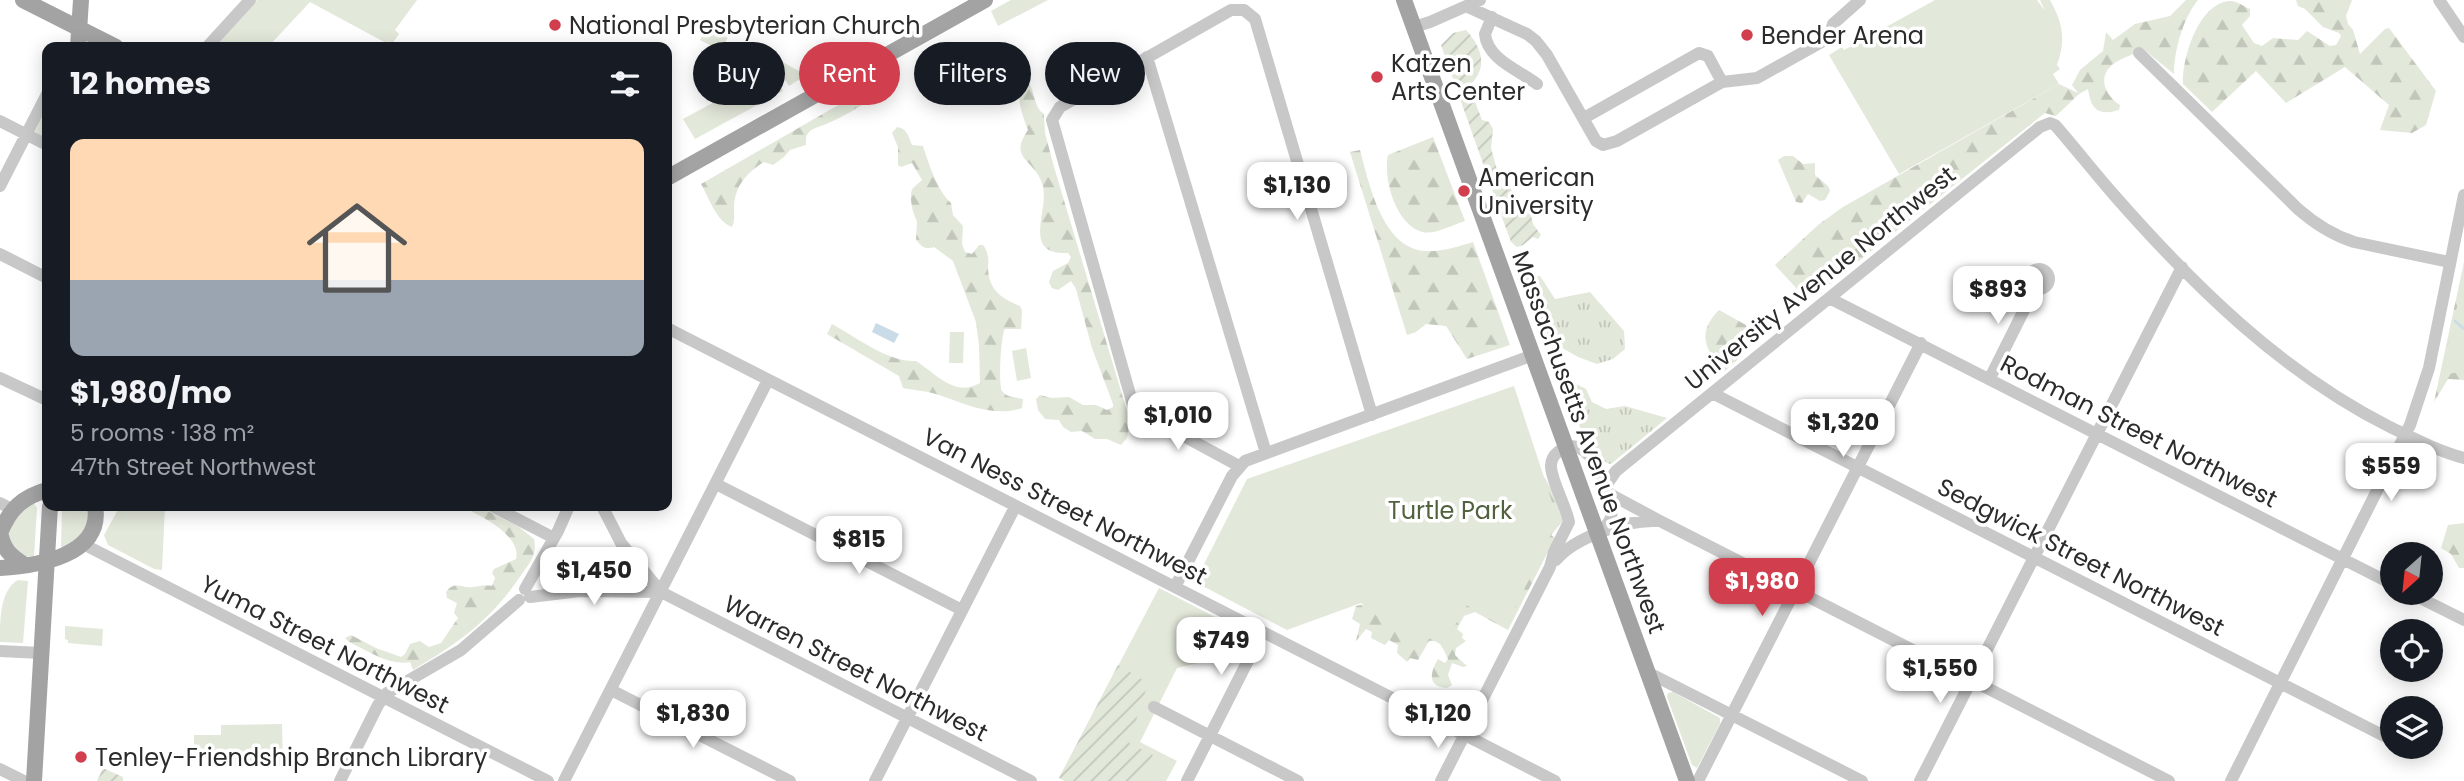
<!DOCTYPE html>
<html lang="en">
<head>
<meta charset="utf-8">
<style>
	:root { --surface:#171b24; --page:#20242c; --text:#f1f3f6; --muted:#9ea1a6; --accent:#d13f4e }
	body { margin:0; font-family:Poppins,sans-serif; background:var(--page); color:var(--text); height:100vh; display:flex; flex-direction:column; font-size:26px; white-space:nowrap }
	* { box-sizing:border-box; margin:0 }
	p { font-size:23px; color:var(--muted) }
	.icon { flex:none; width:38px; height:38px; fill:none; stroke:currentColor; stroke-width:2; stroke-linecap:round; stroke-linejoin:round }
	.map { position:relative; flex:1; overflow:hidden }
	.drawer { position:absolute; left:42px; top:42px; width:630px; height:469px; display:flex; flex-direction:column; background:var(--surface); border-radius:14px; box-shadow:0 4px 18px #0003 }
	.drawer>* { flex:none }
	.guide { position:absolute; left:693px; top:42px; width:665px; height:63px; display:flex; gap:14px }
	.needle { width:46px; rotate:207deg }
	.controls { position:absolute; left:2380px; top:542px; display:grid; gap:14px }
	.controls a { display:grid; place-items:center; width:63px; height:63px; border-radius:50%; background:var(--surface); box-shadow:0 4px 18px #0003; font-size:35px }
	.price { position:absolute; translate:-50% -60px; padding:0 16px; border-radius:14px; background:#fff; color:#222; font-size:23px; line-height:46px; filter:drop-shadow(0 2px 4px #0008) }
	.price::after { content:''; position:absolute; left:50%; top:42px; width:21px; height:16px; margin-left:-10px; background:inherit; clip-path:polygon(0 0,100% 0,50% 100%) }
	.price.current { background:var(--accent); color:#fff }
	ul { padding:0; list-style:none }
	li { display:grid; align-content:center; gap:14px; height:371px; padding:0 28px }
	li span { display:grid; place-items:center; height:217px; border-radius:14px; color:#555 }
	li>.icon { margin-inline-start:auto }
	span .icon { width:126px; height:126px; fill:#fffc; stroke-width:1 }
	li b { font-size:30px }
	h2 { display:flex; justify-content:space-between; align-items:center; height:84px; padding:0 28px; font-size:30px }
	.pill { padding:0 24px; border-radius:32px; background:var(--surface); box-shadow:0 4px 18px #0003; font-size:24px; line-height:63px }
	.pill.current { background:var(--accent); color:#fff }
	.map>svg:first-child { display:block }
	.grass { fill:url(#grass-tufts) }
	.forest { fill:url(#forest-firs) }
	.park { fill:#e2e8da }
	.garden { fill:url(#garden-furrows) }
	.water { fill:#c8dbe6 }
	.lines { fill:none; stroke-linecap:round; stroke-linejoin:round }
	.stream { stroke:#c8dbe6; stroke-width:2.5 }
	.minor { stroke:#c8c8c8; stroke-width:12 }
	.major { stroke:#a3a3a3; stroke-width:16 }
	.poi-dot { fill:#d13f4e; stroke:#fff; stroke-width:2.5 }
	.labels { text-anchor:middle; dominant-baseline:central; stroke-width:7; stroke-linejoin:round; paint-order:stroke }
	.poi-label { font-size:24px; fill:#2b2b2b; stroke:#fff; text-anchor:start }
	.street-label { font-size:24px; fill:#2b2b2b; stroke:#fff }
	.park-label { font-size:24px; fill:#50623e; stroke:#fff }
</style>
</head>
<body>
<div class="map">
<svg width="2464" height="781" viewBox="0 0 2464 781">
	<defs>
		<pattern id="grass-tufts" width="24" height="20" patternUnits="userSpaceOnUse" patternTransform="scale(1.75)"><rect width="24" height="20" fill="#e2e8da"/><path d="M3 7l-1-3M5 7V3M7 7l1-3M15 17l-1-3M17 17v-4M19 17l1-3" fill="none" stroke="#c2c7bb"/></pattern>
		<pattern id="forest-firs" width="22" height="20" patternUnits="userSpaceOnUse" patternTransform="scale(1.75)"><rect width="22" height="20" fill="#e2e8da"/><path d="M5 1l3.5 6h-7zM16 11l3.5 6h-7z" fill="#c2c7bb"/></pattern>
		<pattern id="garden-furrows" width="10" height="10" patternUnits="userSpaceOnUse" patternTransform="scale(1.75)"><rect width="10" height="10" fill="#e2e8da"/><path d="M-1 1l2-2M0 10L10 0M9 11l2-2" fill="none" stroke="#c2c7bb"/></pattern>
	</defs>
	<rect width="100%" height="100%" fill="#fff"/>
	<!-- grass -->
	<path class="grass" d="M1540,276L1555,299L1590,292L1624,331L1625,349L1613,359L1597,364L1578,357L1550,341L1524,278Z
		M1557,374L1586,389L1592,402L1606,409L1625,406L1667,418L1611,464C1588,460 1568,396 1557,374Z"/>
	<!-- forest -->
	<path class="forest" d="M2186,0H2198C2183,18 2174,51 2174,74L2142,48C2134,55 2127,56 2118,61C2096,73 2103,94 2120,105L2119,110C2098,116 2091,110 2088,89L2079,94L2056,116L2045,113L1821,291L1797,289L1775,265L1818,225L1843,207L2059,84L2078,93L2072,85L2080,70L2103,51L2106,32L2113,40L2135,24L2170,16Z
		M2296,0H2352L2346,16L2348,24L2353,30L2360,54L2385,29L2389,28L2436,91L2426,125L2412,133L2380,130L2389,105L2345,67L2286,103L2256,71L2212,112L2183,84C2182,59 2198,4 2229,1C2236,0 2243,6 2250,9V16L2242,25L2254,43L2262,46L2273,38L2298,40L2307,31L2330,46L2336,45L2341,36L2339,33L2323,27L2305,9L2298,6Z
		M1023,78C1037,86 1031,105 1044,114L1045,133L1054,167L1130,421L1127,438L1121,445L1107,439H1095L1082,431L1071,432L1063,427L1059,420L1045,419L1038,410L1036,399L1040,395L1051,398L1069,397L1083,405H1096L1107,410L1113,407V404L1092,348L1076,289L1071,281L1058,290L1052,288L1049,282L1053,271L1068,263L1071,257L1068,253C1021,255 1049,212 1043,186C1036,159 1007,160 1028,130C1022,115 1014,92 1023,78Z
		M866,89H871L875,97C859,107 843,117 826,124C820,127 810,128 807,135C806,135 806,144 806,145L790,150L784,157L773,165L764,162C746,173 734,187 734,209C734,217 735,220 732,227C717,222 709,198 701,184Z
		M897,127C907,128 908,136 912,145L923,146C928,162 938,192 951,203L953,215L963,226L962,244L965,252L972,254L979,245H983C988,252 989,258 988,266C988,290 1001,298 1020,306L1022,311L1021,329H1005C1001,334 998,385 1002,391C1007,398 1016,397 1023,399L1022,408C991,418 964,403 936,394C926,391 913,390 903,388L899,376L827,334L832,324C856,337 889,363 916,361C935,373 955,398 980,383L979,345L976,322L953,261L934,247C925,250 922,247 916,240L917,221C913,215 908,195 913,188C916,185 919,183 922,180L912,163L901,167L898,165V147L892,133Z
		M1433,137L1465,221C1452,225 1435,235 1422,232C1395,224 1383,178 1388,155Z
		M1360,150C1369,183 1382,247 1424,251C1441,252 1457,247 1473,242L1510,345L1467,359L1446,326L1426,324L1416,332L1407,335L1350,152Z
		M1784,156H1793L1803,164L1815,163V175L1828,186L1830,191L1825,200L1820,201L1808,194L1802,203L1796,202L1778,160Z
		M2464,262V380L2448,379L2434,402Z
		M1719,310L1746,325L1750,348L1725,371C1705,351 1696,333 1719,310Z
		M1543,475L1552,490L1563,521L1551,535L1555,538L1508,630L1475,612L1464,616L1457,629L1463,634L1462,638L1466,641L1456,648L1455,655L1467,666L1463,667L1452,663L1448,675L1452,685L1447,688C1428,687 1429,674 1438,659L1445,663L1448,659C1445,652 1442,646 1437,640L1429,641L1418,660L1410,658L1407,662L1397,653L1398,645L1389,640L1385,645L1371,638L1372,632L1366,629L1356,641L1360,624L1352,619L1356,606L1386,599Z
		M461,506H478L519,527L534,539C538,555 528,565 519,578C490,621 457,644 413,670L410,662C389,666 368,651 349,642L345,638L351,635L376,648L401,657L405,654L410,644L420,641L429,647L441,643L458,618L454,613L457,603L447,598L446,592C455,580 461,589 473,587C480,586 484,585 492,586L495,578L492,573L494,569L516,559C522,535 479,515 461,506Z
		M2464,523V568H2459L2451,554L2441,548L2448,525Z"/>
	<!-- park -->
	<path class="park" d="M257,0H417L395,30L399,34L392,44L387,41L386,43L310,2L268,47H214Z
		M1011,0H1048L998,26L991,11Z
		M1935,0H2037L2045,11L2040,0H2050C2063,23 2066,40 2057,65L2060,69L2053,74L2059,84L1899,174L1829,55L1842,47L1844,50Z
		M707,26L728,37L721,51L700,40Z
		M744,51C762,61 774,71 783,91L695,139L683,119L742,87L743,65L735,56Z
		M764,52L799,71L800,79L789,86L779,70Z
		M47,106V140L35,132Z
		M2461,290L2464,294V372L2446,374L2439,382Z
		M950,332H964L963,363H949Z
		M1026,348L1031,378L1017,381L1012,351Z
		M1514,386L1558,520L1505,628L1466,605L1444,646L1361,603L1287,630L1195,582L1247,479Z
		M34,503L37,508L34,556L17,557L7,533L24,508Z
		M62,506H89C94,523 77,543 61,549Z
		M120,506H165L162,570L154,569L108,545L104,535Z
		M18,580L28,581L23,643L0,642C0,619 0,590 18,580Z
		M1159,588L1246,633L1234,654L1177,668L1140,742L1177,761L1166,781H1065L1059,778Z
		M65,626L103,629L102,646L68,643V640L65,639Z
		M1673,692L1720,718V724L1697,768L1692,765L1667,697L1668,693Z
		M282,724L283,766L222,767V755L194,756V735H221V725Z"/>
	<!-- garden -->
	<path class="garden" d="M1466,30C1482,48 1489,67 1469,86L1482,120L1489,122L1493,129L1491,148L1499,177L1507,180L1519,208L1530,211L1533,224L1541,235L1538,239L1533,237L1523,245L1517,247L1511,242L1504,223L1441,45L1453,33Z
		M1118,665L1148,683L1129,743L1153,755L1140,781H1065L1059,778Z
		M103,768L123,777V781H97Z"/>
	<!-- water -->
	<path class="water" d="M876,323L899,334L894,343L872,332Z"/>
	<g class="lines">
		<!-- stream -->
		<path class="stream" d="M2455,321L2464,329"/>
		<!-- minor -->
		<path class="minor" d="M2439,0L2464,37
			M1468,7L1527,34L1536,41L1547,55L1596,141L1603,145L1617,141L1722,82L1757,78L1825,40L1830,34L1833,24L1860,0
			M1492,17L1485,34C1487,59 1519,70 1537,84
			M1414,27L1430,22L1480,0
			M207,47L250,0
			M2139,53L2298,209C2314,223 2332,235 2354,242L2449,262
			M1147,57L1266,453
			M1584,118L1699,53L1708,56L1722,82
			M0,121L47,145
			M0,186L47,94
			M0,254L47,278
			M2029 279a10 10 0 1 1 20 0a10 10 0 1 1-20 0Z
			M1829,298L2392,584
			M667,328L1555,781
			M0,378L47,400
			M1990,378L2035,288
			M1712,393L2392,740
			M1239,466L1141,413L1133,405L1052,120L1060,107L1231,10H1244L1255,19L1372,415
			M716,484L962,610
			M1605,487L1616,471L2040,127L2050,123L2055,125C2075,148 2094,172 2114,195C2193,285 2282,373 2390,427C2415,439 2438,451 2464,458
			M1606,492L1660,521L2169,781
			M0,503L12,509
			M492,506L554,538
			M602,506L621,543L661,592L1031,781
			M83,544L548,781
			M1556,560C1575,537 1626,520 1656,521
			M1175,587L1232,476L1245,461L1533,355
			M525,589L558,531L569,506
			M2410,593L2464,620
			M530,597L580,591L661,592
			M0,651L41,653
			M1649,673L1862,781
			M611,690L790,781
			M1154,707L1298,781
			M0,769L24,781
			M340,781L378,705L387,693L461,650L519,600
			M564,781L768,380
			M875,781L1015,507
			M1187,781L1262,633
			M1441,781L1550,567L1554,552L1569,522C1566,506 1551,480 1551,466C1551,460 1554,455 1558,452C1588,425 1616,499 1611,517C1609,524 1603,529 1599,534
			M1698,781L1921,343
			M1920,781L2182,267
			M2231,781L2410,425L2429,368L2464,195"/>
		<!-- major -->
		<path class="major" d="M23,0L116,47
			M1404,0L1687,781
			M78,47L81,0
			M667,178L985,0
			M0,532C3,549 10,556 25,565
			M0,533C10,509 22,497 47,490
			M0,568C36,566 104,556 95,506
			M34,781L50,506"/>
	</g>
	<!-- markers -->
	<g class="poi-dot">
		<circle cx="555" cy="25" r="7"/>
		<circle cx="1747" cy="35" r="7"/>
		<circle cx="1377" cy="77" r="7"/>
		<circle cx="1464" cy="191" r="7"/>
		<circle cx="81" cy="757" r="7"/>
	</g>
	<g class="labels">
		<!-- poi labels -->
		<g class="poi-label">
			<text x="569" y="25">National Presbyterian Church</text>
			<text x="1761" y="35">Bender Arena</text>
			<text x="1391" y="63">Katzen<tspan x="1391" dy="28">Arts Center</tspan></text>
			<text x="1478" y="177">American<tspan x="1478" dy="28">University</tspan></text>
			<text x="95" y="757">Tenley-Friendship Branch Library</text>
		</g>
		<!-- street labels -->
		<g class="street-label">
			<text transform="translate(1820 278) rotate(-39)">University Avenue Northwest</text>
			<text transform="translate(2139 431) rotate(27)">Rodman Street Northwest</text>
			<text transform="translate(1589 442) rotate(70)">Massachusetts Avenue Northwest</text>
			<text transform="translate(1065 506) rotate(27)">Van Ness Street Northwest</text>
			<text transform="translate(2081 557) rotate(27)">Sedgwick Street Northwest</text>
			<text transform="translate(325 644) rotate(27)">Yuma Street Northwest</text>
			<text transform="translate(856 668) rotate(27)">Warren Street Northwest</text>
		</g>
		<!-- park labels -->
		<g class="park-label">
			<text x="1450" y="510">Turtle Park</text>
		</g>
	</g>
</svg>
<div class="controls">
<a><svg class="needle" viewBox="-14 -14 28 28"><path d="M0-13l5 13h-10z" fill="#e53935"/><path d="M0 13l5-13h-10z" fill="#9ea1a6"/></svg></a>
<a><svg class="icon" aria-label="locate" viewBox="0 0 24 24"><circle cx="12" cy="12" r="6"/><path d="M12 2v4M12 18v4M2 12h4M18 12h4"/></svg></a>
<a><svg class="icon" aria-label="layers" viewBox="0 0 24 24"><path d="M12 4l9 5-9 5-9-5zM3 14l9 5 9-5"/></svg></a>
</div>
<b class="price" style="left:1297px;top:222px">$1,130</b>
<b class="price" style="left:1998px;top:326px">$893</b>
<b class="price" style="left:1178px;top:452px">$1,010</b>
<b class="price" style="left:1843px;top:459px">$1,320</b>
<b class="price" style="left:2391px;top:503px">$559</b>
<b class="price" style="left:859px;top:576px">$815</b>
<b class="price" style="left:594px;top:607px">$1,450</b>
<b class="price current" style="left:1762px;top:618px">$1,980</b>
<b class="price" style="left:1221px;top:677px">$749</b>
<b class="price" style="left:1940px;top:705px">$1,550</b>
<b class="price" style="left:693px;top:750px">$1,830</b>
<b class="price" style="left:1438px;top:750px">$1,120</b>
<div class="guide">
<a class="pill">Buy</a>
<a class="pill current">Rent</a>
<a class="pill">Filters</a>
<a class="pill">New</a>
</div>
<section class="drawer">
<h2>12 homes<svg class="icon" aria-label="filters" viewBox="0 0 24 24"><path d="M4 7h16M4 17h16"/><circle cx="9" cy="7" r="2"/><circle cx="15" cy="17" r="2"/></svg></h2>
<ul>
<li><span style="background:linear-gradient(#ffd9b3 65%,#9aa5b1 0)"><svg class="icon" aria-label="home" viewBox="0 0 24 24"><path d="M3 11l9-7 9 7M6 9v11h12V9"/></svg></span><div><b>$1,980/mo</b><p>5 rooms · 138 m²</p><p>47th Street Northwest</p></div></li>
</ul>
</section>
</div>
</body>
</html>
